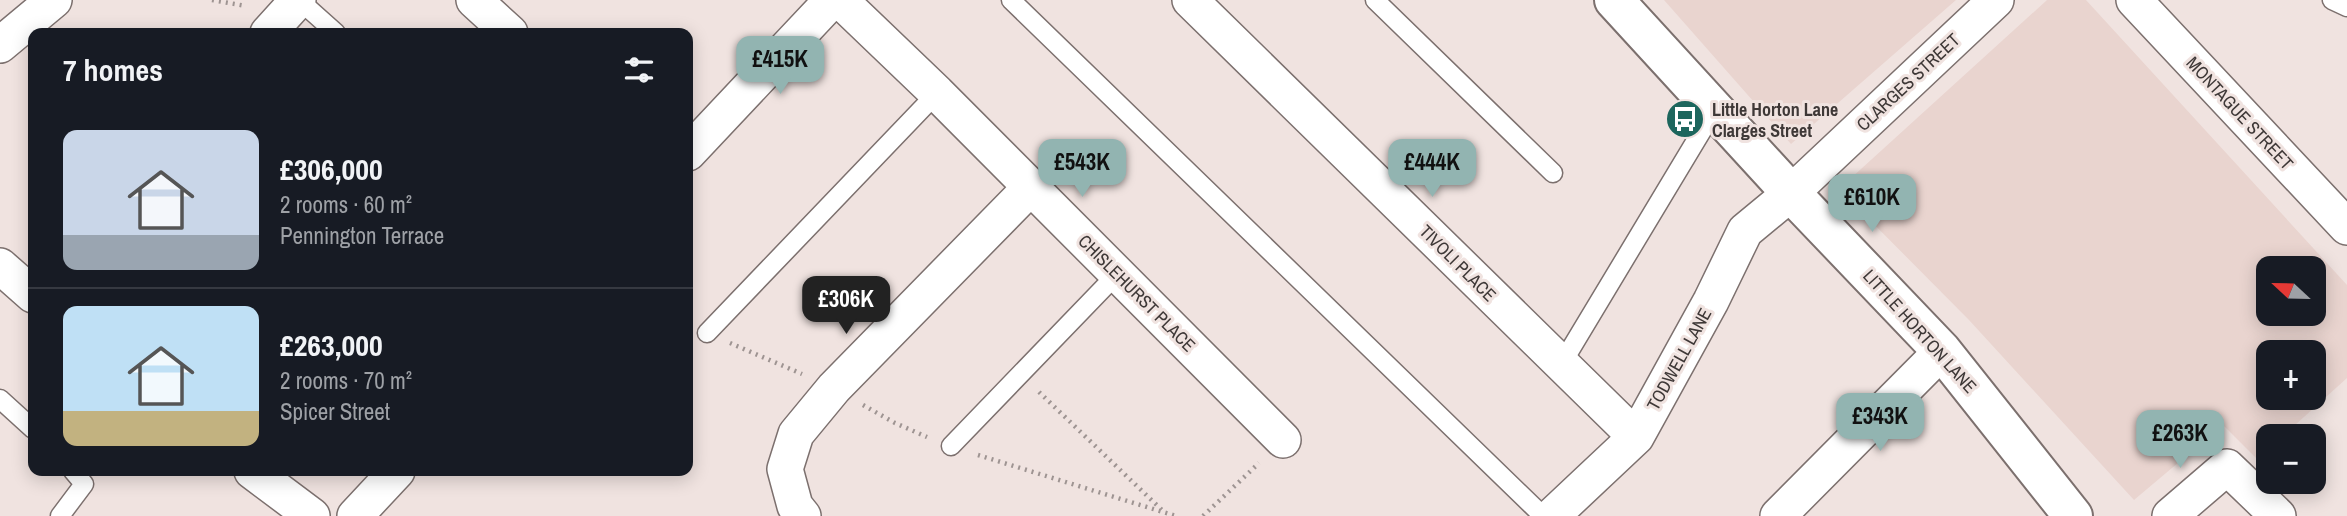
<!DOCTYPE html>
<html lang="en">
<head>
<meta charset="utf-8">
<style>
	:root { --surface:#171b24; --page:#242831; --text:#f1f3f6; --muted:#9ea1a6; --line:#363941; --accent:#92b4b1 }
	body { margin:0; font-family:"Archivo Narrow",sans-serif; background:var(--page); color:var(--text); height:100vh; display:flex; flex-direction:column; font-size:26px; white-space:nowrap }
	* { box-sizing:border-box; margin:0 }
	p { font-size:23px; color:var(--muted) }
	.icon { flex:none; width:38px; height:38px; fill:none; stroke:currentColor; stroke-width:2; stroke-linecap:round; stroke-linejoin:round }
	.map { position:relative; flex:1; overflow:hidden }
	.panel { position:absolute; left:28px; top:28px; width:665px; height:448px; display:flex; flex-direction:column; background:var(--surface); border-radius:14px; box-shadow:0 4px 18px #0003 }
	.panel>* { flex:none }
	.needle { width:46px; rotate:292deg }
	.tools { position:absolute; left:2256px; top:256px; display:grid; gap:14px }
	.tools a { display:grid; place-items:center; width:70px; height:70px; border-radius:14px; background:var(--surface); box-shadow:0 4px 18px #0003; font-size:35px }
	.price { position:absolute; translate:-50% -60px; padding:0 16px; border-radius:14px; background:var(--accent); color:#111; font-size:23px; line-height:46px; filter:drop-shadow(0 2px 4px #0008) }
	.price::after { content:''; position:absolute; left:50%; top:42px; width:21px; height:16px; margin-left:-10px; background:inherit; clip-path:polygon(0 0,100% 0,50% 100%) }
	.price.current { background:#222; color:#fff }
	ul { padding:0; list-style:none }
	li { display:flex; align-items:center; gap:21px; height:175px; padding:0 35px }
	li+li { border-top:2px solid var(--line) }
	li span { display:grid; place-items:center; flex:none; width:196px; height:140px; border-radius:14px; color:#555 }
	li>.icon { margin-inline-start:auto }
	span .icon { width:84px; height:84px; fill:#fffc; stroke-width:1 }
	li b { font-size:30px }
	h2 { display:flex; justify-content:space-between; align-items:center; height:84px; padding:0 35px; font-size:30px }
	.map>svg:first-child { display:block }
	.built { fill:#e9d4cf; fill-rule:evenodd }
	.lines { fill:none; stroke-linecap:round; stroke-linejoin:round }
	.service-casing { stroke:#7c706e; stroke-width:21 }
	.minor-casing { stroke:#7c706e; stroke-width:38 }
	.tertiary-casing { stroke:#7c706e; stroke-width:42 }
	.path { stroke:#9e9492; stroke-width:4.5; stroke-dasharray:2 5; stroke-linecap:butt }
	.service { stroke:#fff; stroke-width:18 }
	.minor { stroke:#fff; stroke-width:35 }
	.tertiary { stroke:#fff; stroke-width:38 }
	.labels { text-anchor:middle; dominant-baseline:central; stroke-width:6; stroke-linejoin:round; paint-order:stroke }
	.street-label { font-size:18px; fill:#3e3837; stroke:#f0e3e0 }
	.poi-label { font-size:18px; font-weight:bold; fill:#3e3837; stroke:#f0e3e0; text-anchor:start }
</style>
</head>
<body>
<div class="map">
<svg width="2347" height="516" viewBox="0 0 2347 516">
	<rect width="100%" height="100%" fill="#f0e3e0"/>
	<!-- built -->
	<path class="built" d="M1664,0H1956L1791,144Z
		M2047,0H2086L2347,285V378L2283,436H2268V450L2257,459L2223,425L2134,500L1969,320L1839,189ZM2268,268H2314V313H2268ZM2268,352H2314V397H2268Z"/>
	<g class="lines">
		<defs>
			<path id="service" d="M299,0L336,33
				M1011,0L1543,516
				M1375,0L1553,173
				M2332,0L2347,7
				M707,333L937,93
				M1561,365L1715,109
				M0,399L33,429
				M951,446L1117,274
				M60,516L84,484L73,471"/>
			<path id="minor" d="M474,0L510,33
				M840,0L937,93L1283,440
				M1190,0L1636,437
				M2134,0L2347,227
				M268,33L298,0
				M0,45L54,0
				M688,153L832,0
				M0,266L33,295
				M252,471L312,516
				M355,516L397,471
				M803,516L795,506L785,469L796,434L834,388L1031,187
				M1552,516L1636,437L1711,301L1745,231L1791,193L1996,0
				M1778,516L1942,351
				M2170,516L2227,467L2278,516"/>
			<path id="tertiary" d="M1614,0L1791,193L1942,351L2073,516"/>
		</defs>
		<!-- service casing -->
		<use href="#service" class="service-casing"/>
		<!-- minor casing -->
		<use href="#minor" class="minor-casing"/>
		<!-- tertiary casing -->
		<use href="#tertiary" class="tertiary-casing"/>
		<!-- path -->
		<path class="path" d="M212,0L246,6
			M730,343L802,374
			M1039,392L1164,512
			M863,405L895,423L927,437
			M978,455L1176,516
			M1203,516L1259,463"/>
		<!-- service -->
		<use href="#service" class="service"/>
		<!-- minor -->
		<use href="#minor" class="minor"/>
		<!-- tertiary -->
		<use href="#tertiary" class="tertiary"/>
	</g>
	<!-- icons -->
	<defs>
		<symbol id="bus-disc" viewBox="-11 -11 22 22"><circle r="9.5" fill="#1d665d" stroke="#f0e3e0"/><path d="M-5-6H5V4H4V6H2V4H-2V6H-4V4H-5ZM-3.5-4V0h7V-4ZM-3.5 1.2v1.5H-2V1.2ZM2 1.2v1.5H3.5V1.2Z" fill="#fff"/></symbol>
	</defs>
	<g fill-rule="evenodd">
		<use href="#bus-disc" x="1663" y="97" width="44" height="44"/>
	</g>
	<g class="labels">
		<!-- street labels -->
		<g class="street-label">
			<text transform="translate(1908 82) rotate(-43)">CLARGES STREET</text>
			<text transform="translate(2240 113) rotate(47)">MONTAGUE STREET</text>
			<text transform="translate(1458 263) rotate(45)">TIVOLI PLACE</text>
			<text transform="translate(1137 293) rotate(45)">CHISLEHURST PLACE</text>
			<text transform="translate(1920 331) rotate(48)">LITTLE HORTON LANE</text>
			<text transform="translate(1679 359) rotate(-61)">TODWELL LANE</text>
		</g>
		<!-- poi labels -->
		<g class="poi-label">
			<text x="1712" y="109">Little Horton Lane<tspan x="1712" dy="21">Clarges Street</tspan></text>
		</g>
	</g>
</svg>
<div class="tools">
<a><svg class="needle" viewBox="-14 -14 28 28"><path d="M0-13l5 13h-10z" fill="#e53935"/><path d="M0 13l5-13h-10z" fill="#9ea1a6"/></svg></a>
<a>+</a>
<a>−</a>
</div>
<b class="price" style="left:780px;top:96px">£415K</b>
<b class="price" style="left:1082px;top:199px">£543K</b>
<b class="price" style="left:1432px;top:199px">£444K</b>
<b class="price" style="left:1872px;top:234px">£610K</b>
<b class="price current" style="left:846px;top:336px">£306K</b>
<b class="price" style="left:1880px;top:453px">£343K</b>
<b class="price" style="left:2180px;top:470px">£263K</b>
<section class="panel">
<h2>7 homes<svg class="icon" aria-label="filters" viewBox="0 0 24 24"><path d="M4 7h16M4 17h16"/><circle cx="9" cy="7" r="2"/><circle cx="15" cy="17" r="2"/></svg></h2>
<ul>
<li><span style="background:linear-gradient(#c9d6e8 75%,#9aa5b1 0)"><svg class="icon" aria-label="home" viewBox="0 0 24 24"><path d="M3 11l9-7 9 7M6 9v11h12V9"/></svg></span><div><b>£306,000</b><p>2 rooms · 60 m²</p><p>Pennington Terrace</p></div></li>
<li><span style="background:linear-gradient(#bfe0f5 75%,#c2b280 0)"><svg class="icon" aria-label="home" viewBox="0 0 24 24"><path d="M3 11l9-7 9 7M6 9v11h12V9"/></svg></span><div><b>£263,000</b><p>2 rooms · 70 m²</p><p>Spicer Street</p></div></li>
</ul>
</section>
</div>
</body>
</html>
